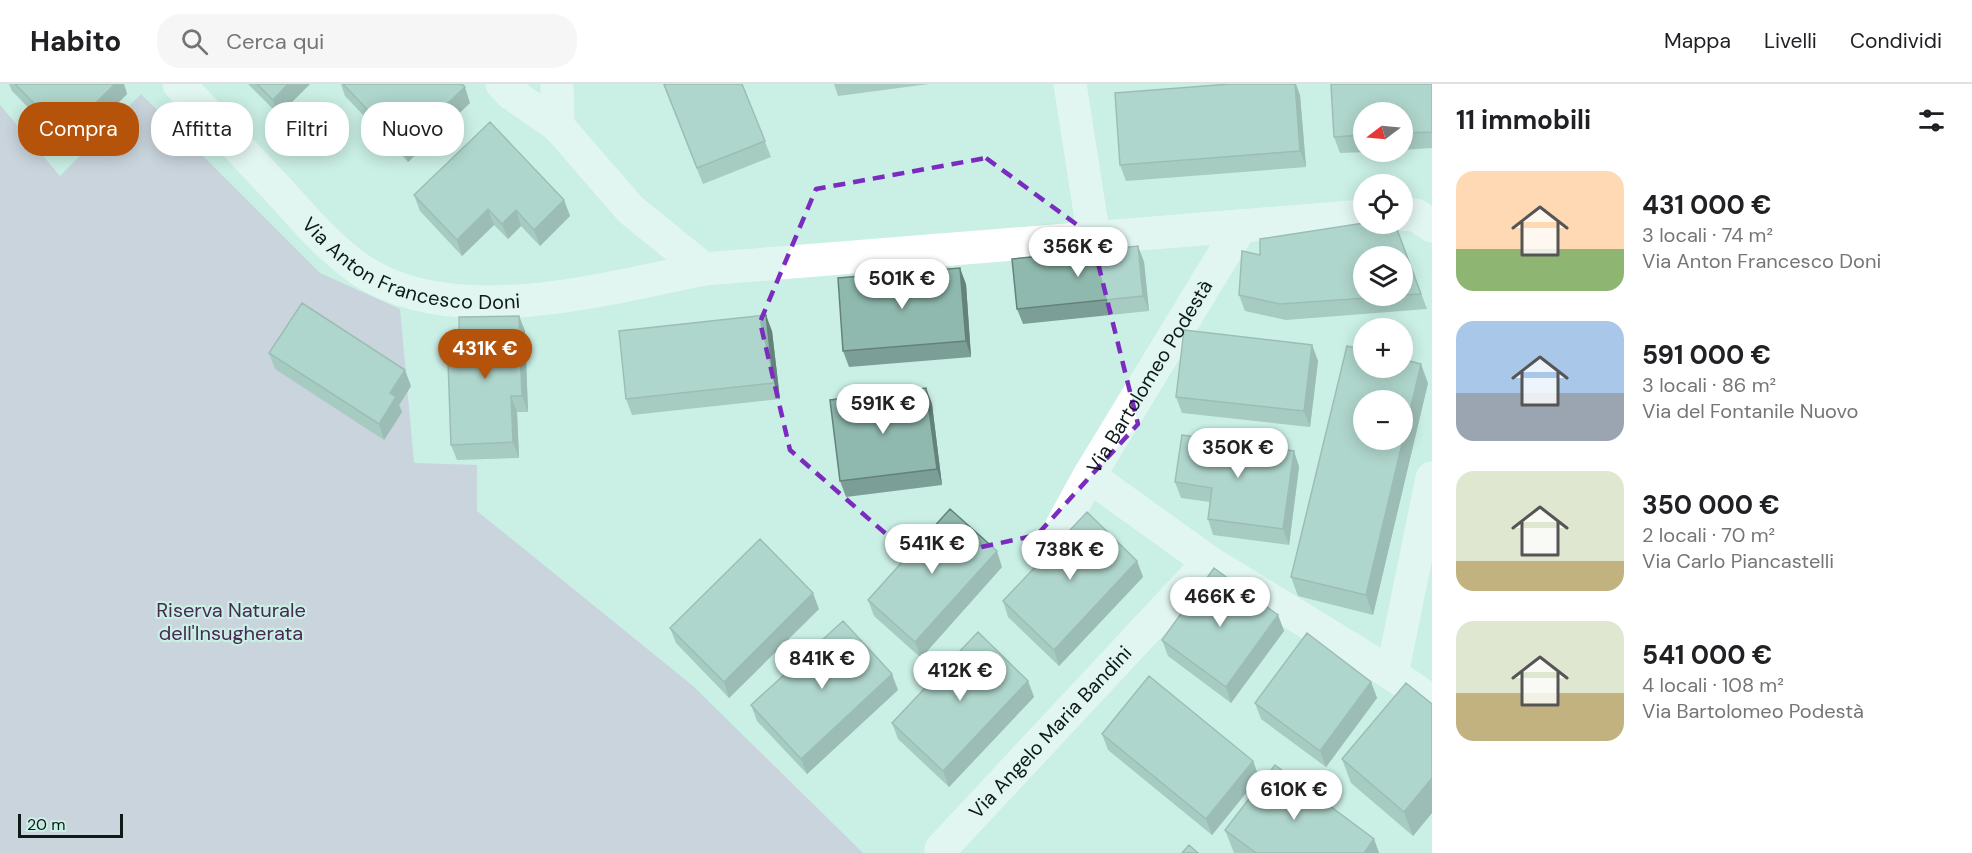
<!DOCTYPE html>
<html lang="it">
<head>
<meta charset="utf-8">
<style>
	:root { --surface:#fff; --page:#f6f6f6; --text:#202124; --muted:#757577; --line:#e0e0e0; --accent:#b45309 }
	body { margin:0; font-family:"DM Sans",sans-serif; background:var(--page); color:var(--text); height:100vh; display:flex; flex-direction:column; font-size:22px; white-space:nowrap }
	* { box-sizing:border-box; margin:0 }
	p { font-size:20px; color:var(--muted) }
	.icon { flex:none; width:33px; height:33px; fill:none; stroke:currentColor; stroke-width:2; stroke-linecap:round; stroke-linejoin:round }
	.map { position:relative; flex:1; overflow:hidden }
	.sheet { display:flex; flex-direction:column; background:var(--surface); width:540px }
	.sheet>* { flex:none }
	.top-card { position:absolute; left:18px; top:18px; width:570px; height:54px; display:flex; gap:12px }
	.needle { width:39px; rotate:254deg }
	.controls { position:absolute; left:1353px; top:18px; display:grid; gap:12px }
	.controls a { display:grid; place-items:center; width:60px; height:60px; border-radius:50%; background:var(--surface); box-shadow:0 3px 15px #0003; font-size:30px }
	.scale { position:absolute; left:18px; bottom:15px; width:105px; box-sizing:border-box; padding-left:6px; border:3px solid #0d1a17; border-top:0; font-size:16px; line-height:21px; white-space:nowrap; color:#0d1a17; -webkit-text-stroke:4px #caefe5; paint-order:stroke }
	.price { position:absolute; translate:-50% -51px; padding:0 14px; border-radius:21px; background:#fff; color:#222; font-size:20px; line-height:39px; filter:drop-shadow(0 2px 3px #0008) }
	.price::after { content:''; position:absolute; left:50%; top:36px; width:18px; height:14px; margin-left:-9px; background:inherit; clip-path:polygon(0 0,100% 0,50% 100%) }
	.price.current { background:var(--accent); color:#fff }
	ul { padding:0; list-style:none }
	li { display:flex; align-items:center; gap:18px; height:150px; padding:0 24px }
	li span { display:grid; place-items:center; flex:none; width:168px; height:120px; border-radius:18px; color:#555 }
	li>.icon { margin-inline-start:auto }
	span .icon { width:72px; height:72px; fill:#fffc; stroke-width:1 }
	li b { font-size:26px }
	h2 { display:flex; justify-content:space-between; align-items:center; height:72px; padding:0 24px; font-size:26px }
	.pill { padding:0 21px; border-radius:24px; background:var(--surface); box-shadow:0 3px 15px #0003; font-size:21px; line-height:54px }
	.pill.current { background:var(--accent); color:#fff }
	header { display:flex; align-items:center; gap:36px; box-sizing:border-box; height:84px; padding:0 30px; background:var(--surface); border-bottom:2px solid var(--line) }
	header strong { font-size:28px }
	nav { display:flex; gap:33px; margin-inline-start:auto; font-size:21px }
	.search { width:420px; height:54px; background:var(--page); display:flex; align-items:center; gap:15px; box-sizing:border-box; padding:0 21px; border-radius:24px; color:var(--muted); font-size:22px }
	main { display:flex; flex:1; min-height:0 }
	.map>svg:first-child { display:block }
	.green { fill:#c8b3d0 }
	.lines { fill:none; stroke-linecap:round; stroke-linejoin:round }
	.minor { stroke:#fff; stroke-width:33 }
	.wall { fill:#7b9f96; fill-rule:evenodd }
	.shaded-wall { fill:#64827a }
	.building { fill:#8fb9ae; stroke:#64827a; stroke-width:1.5; fill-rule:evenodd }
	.marked { fill:none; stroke:#7b2cbf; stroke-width:4.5; stroke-dasharray:12 8; stroke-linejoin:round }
	.labels { text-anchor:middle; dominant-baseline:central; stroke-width:4.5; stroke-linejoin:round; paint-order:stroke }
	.street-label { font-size:20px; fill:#0d1a17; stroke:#caefe5 }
	.park-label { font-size:20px; fill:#472952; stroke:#caefe5 }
</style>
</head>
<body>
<header>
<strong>Habito</strong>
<div class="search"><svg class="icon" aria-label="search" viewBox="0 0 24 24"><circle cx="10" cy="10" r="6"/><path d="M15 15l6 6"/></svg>Cerca qui</div>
<nav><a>Mappa</a><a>Livelli</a><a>Condividi</a></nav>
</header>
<main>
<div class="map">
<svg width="1432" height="769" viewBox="0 0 1432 769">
	<rect width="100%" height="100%" fill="#caefe5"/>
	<!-- green -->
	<path class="green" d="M141,10L320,189L400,225L414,379L477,381V427L693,602L863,769H0V21L60,92Z"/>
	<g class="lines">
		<!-- minor -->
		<g class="minor">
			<path id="s1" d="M179,0C213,36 247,73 281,109C305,136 330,164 359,185C452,248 603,205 704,185"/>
			<path d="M502,0L512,10L558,42"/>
			<path d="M557,0L558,42L631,126L704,185L1364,132"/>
			<path d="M1070,0L1094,154"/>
			<path d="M1402,130L1416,131L1432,142"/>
			<path d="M1089,392L1209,478L1392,590L1432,618"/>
			<path id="s2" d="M1060,445L1089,392L1241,142"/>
			<path d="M1392,590L1432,394"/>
			<path id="s3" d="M941,765L1209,478"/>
		</g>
	</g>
	<!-- wall -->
	<path class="wall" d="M9,0H124L127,10L70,66L12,7Z
		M248,0H310L279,31Z
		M341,0H462L470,19L408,78L345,12Z
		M663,0H742L771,73L703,100Z
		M834,0H929L838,12Z
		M1331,0H1432V64L1402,66V28H1364V68H1366L1340,69L1334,53Z
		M1300,11L1306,83L1126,97L1120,81Z
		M414,111L564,116L570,132L540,162L521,142L508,155L494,141L462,172L420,127Z
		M1395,140L1427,225L1286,236L1245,227L1239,211L1260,171ZM1402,172V212H1364Z
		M1138,162L1144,178L1149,227L1023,240L1017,225Z
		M966,200L971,273L849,283L843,267Z
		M519,232L525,247L528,328H517L519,374L457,376L451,361L460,277Z
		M772,247L780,315L632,331L626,315Z
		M1312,261L1318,277L1310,343L1182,329L1176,313Z
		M269,269L411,302L399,321L402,328L384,356L275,285Z
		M1428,299L1373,531L1298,512L1291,493Z
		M926,304L932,320L942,401L846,413L840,397Z
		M1294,367L1299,383L1289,461L1213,451L1208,435L1210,418L1181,414L1175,398Z
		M1137,477L1143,493L1059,582L1008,533L1003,517Z
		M1002,483L921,574L874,532L868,516Z
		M819,525L729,614L676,559L670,544Z
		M1278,531L1284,547L1231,619L1168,572L1162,556Z
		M1028,597L1034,613L949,703L898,655L892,639Z
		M1371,598L1377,614L1326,683L1261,635L1255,619Z
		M898,606L807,690L757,637L751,621Z
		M1432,620V729L1413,752L1351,699L1342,675Z
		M1102,650L1253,677L1259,693L1212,751L1108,666Z
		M1225,746L1374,755L1379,769H1234Z"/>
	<!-- shaded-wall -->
	<path class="shaded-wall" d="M115,0H124L127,10L70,66L64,50Z
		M288,0H310L279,31L273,16Z
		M1295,0H1296L1300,11L1306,83L1300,67Z
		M465,3L470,19L408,78L402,62Z
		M564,116L570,132L540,162L534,146Z
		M488,125L494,141L462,172L457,156Z
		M516,126L521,142L508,155L502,140Z
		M1138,162L1144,178L1149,227L1143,212Z
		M960,184L966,200L971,273L966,257Z
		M766,231L772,247L780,315L774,299Z
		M519,232L525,247L528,328L522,312Z
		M1312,261L1318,277L1310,343L1304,327Z
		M1421,280L1428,299L1373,531L1366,511Z
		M405,286L411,302L399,321L402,328L384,356L379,340L390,309Z
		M926,304L932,320L942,401L937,385Z
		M511,312L517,328L519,374L513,358Z
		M1294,367L1299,383L1289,461L1283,445Z
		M997,467L1002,483L921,574L915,558Z
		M1137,477L1143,493L1059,582L1054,566Z
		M813,509L819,525L729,614L724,598Z
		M1278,531L1284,547L1231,619L1226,603Z
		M892,590L898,606L807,690L801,675Z
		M1028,597L1034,613L949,703L943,687Z
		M1371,598L1377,614L1326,683L1320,667Z
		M1253,677L1259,693L1212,751L1206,735Z
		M1432,694V729L1413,752L1404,728Z
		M1374,755L1379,769H1364Z"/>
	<!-- building -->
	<path class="building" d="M15,0H115L64,50Z
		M257,0H288L273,16Z
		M343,0H462L465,3L402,62Z
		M664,0H742L765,57L697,84Z
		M1230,0H1295L1300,67L1120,81L1115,9Z
		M1331,0H1432V48L1402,49V28H1364V51L1334,53Z
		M490,38L564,116L534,146L516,126L502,140L488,125L457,156L414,111Z
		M1364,139L1395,140L1421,210L1402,211V172H1364V212H1396L1280,220L1239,211L1242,167L1260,171V155Z
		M1138,162L1143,212L1017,225L1012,175Z
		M960,184L966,257L843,267L838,194Z
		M302,219L405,286L390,309L396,313L379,340L269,269Z
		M766,231L774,299L626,315L619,247Z
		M519,232L522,312H511L513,358L451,361L448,277H460L459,233Z
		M1184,246L1312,261L1304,327L1176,313Z
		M1347,262L1364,266V284H1402V275L1421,280L1366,511L1291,493ZM1364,316H1402V356H1364Z
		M926,304L937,385L840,397L830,316Z
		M1182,351L1294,367L1283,445L1208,435L1212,404L1175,398Z
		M950,425L997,467L915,558L868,516Z
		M1087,428L1137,477L1054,566L1003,517Z
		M760,455L813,509L724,598L670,544Z
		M1214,484L1278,531L1226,603L1162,556Z
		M843,537L892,590L801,675L751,621Z
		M978,548L1028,597L943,687L892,639Z
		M1307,549L1371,598L1320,667L1255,619Z
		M1149,592L1253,677L1206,735L1102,650Z
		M1406,599L1432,620V694L1404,728L1342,675Z
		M1275,681L1374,755L1364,769H1256L1225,746Z
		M1189,761L1198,769H1182Z"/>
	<!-- marked area -->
	<path d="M0 0H1432V769H0ZM986,74L1091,151L1138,340L1037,451L917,477L790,366L760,238L816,105Z" fill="#caefe5" fill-opacity=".55" fill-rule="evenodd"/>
	<path class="marked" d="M986,74L1091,151L1138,340L1037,451L917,477L790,366L760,238L816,105Z"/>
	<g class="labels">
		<!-- street labels -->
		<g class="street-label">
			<text stroke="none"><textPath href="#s1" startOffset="306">Via Anton Francesco Doni</textPath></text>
			<text stroke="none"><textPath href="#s2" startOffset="177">Via Bartolomeo Podestà</textPath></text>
			<text stroke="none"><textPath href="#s3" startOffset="160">Via Angelo Maria Bandini</textPath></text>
		</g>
		<!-- park labels -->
		<g class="park-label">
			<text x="231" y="526">Riserva Naturale<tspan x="231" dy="23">dell'Insugherata</tspan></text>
		</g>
	</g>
</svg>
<div class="controls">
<a><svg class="needle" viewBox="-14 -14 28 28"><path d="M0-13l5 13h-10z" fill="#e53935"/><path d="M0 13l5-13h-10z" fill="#757577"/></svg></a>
<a><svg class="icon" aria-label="locate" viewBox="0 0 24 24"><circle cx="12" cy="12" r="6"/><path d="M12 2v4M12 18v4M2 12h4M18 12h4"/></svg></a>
<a><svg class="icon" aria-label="layers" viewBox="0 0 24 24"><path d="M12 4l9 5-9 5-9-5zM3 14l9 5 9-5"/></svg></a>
<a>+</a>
<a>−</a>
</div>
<div class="scale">20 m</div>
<b class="price" style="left:1078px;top:194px">356K €</b>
<b class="price" style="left:902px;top:226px">501K €</b>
<b class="price current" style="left:485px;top:296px">431K €</b>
<b class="price" style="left:883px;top:351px">591K €</b>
<b class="price" style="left:1238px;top:395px">350K €</b>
<b class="price" style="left:932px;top:491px">541K €</b>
<b class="price" style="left:1070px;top:497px">738K €</b>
<b class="price" style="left:1220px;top:544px">466K €</b>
<b class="price" style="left:822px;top:606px">841K €</b>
<b class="price" style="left:960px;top:618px">412K €</b>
<b class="price" style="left:1294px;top:737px">610K €</b>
<div class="top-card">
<a class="pill current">Compra</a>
<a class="pill">Affitta</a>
<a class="pill">Filtri</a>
<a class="pill">Nuovo</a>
</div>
</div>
<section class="sheet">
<h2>11 immobili<svg class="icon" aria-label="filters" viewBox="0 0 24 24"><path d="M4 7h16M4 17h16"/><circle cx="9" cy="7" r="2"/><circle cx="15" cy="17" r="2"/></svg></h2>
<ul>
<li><span style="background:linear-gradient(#ffd9b3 65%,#8fb573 0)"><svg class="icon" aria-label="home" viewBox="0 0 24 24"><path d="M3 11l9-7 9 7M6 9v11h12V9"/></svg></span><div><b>431 000 €</b><p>3 locali · 74 m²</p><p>Via Anton Francesco Doni</p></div></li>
<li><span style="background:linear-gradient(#a9c7e8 60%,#9aa5b1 0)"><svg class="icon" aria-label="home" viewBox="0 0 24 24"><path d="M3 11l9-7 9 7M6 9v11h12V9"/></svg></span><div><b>591 000 €</b><p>3 locali · 86 m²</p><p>Via del Fontanile Nuovo</p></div></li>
<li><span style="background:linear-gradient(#dfe7d0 75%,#c2b280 0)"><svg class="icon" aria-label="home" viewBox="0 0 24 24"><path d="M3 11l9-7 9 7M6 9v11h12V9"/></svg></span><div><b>350 000 €</b><p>2 locali · 70 m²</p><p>Via Carlo Piancastelli</p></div></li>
<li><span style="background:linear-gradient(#dfe7d0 60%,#c2b280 0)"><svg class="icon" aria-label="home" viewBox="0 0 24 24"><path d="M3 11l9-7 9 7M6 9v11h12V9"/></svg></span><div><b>541 000 €</b><p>4 locali · 108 m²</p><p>Via Bartolomeo Podestà</p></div></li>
</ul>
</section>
</main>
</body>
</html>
